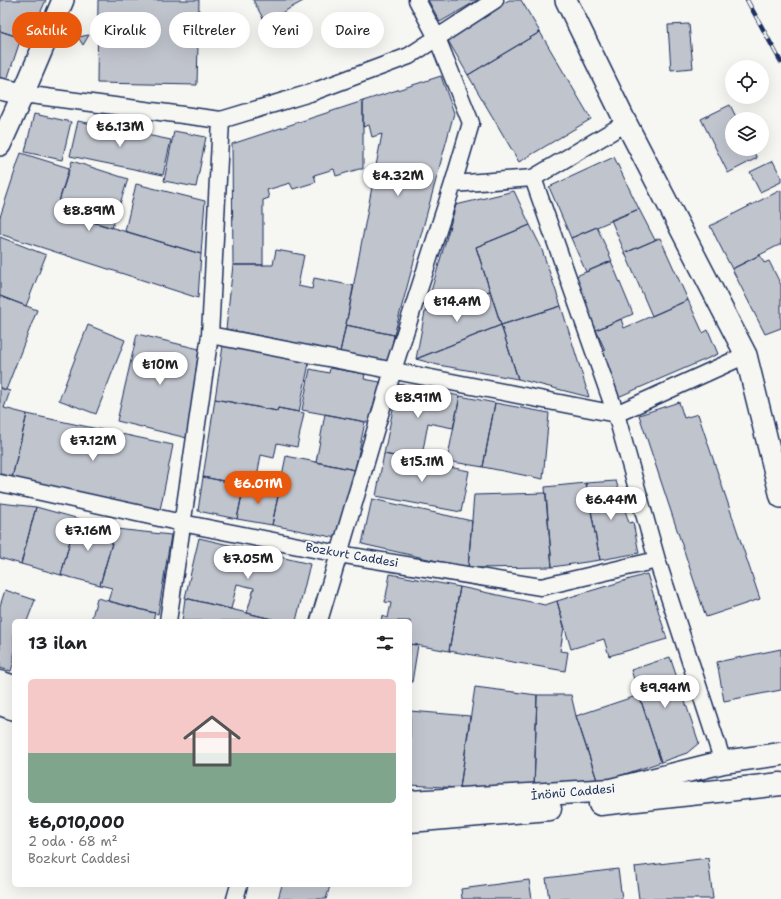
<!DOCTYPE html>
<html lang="tr">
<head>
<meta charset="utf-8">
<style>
	:root { --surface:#fff; --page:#f2f2f2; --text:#202124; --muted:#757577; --line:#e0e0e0; --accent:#ea580c }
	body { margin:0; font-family:"Shantell Sans",sans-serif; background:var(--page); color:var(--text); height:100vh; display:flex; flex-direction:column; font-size:15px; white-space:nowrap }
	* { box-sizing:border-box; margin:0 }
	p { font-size:13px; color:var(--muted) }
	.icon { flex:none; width:22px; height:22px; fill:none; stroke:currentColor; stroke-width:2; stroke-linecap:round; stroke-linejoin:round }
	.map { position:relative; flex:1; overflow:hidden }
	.details { position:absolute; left:12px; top:619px; width:400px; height:268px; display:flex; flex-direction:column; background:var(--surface); border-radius:6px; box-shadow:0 4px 16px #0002 }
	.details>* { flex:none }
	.hud { position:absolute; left:12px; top:12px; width:400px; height:36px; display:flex; gap:8px }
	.tools { position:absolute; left:725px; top:60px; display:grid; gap:8px }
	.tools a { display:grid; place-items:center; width:44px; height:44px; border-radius:50%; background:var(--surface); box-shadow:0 4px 16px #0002; font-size:20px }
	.price { position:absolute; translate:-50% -34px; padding:0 9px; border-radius:14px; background:#fff; color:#222; font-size:13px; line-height:26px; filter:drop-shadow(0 1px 2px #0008) }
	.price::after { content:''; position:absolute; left:50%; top:24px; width:12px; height:9px; margin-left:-6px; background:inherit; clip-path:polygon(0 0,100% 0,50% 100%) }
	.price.selected { background:var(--accent); color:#fff }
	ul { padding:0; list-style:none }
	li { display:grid; align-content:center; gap:8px; height:212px; padding:0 16px }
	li+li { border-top:1px solid var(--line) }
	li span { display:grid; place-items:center; height:124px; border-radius:6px; color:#555 }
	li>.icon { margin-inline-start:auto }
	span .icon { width:72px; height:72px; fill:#fffc; stroke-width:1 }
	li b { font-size:17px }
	h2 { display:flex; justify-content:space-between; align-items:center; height:48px; padding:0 16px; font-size:17px }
	.pill { padding:0 14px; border-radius:18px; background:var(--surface); box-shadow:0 4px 16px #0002; font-size:14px; line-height:36px }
	.pill.selected { background:var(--accent); color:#fff }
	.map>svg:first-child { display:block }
	.building { fill:#c0c4cd; stroke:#1b2f5e }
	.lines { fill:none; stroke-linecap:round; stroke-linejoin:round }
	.minor-casing { stroke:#1b2f5e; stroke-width:19 }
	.tertiary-casing { stroke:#1b2f5e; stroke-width:24 }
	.secondary-casing { stroke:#1b2f5e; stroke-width:25 }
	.minor { stroke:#f6f6f2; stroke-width:16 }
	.tertiary { stroke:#f6f6f2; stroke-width:21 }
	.secondary { stroke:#f6f6f2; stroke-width:22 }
	.rail-casing { stroke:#1b2f5e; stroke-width:4.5 }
	.rail { stroke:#f6f6f2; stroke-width:3; stroke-dasharray:9; stroke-linecap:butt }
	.labels { text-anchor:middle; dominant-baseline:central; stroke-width:4; stroke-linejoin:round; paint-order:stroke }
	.street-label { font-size:12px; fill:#1b2f5e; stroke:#f6f6f2 }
</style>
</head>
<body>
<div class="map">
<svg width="781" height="899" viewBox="0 0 781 899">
	<rect width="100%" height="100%" fill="#f6f6f2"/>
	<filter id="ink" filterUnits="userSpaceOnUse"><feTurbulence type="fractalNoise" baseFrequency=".025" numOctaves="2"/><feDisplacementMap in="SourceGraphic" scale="8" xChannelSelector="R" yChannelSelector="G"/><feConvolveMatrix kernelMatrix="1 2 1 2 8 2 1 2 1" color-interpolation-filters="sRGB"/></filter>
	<g filter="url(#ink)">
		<!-- building -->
		<path class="building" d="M0,0H46L28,40L0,31Z
			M98,0H199L197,85L97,83Z
			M253,0H305L265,22Z
			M428,0H478L440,22Z
			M509,0H521L540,32L468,75L446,37Z
			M689,24L693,68L671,70L668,25Z
			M0,31L21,38L7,80L0,79Z
			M540,32L591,119L519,162L468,75Z
			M89,35L83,45L78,37Z
			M441,76L454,113L394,335L346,325L382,134L372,137L369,125L363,127V101Z
			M363,101V169H359L336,176L334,169L314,175L316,182L293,189L290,183L267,190L269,198L263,200V265H233L232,144Z
			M730,105L737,119H732V149H752L757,158L728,173L701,119Z
			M34,114L71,122L62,160L25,152Z
			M78,121L171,140L163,175L70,156Z
			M174,131L206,137L196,187L164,181Z
			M21,153L69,168L56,211L201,254L198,298L0,234V217Z
			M614,157L639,209L571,238L549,187Z
			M72,161L128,179L112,228L56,211Z
			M773,161L781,177V182L760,192L750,172Z
			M136,184L205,201L201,254L125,231Z
			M781,190V244L732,269L710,226Z
			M514,191L530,225L476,247L490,291L425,312L456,205Z
			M639,209L655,240L625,253L611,220Z
			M530,225L541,247L561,306L501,325L476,247Z
			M597,227L612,261L586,272L571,238Z
			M0,237L46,255L26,306L0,296Z
			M660,238L688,300L652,316L625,253L655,240Z
			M276,250L304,255L298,286L312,289L314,278L354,286L340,352L226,329L233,265H273Z
			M760,255L764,263L769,261L781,285V328L765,334L732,269Z
			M611,261L633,314L596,330L574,277Z
			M490,291L501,325L416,359L425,312Z
			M0,296L37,310L6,390L0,388Z
			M688,300L703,333L708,330L718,354L618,397L599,353L605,350L596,330L621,319L624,328Z
			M561,306L589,397L518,379L501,325Z
			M88,325L125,340L96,414L59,400Z
			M346,325L394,335L389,362L340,352Z
			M501,325L518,379L438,365L416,359Z
			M137,334L199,349L187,438L117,421Z
			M223,346L309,363L299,412L278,408L277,411L215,399Z
			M330,368L365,374L364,379L380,382L372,423L302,410L310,369L329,373Z
			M398,384L460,396L453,428L428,423L421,461L384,454Z
			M0,388L10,391L4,408L27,414L12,478L0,476Z
			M460,396L495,403L483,467L447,461Z
			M215,399L277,411L278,408L304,413L297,447L277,443L274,458L261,455L255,487L203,477Z
			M679,402L684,418L698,414L760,599L706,617L639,415Z
			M495,403L549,413L543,479L483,467Z
			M27,414L173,445L160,510L12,478Z
			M325,414L365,422L355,470L316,462Z
			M384,454L469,471L461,512L376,496Z
			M286,456L355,470L337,538L272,525Z
			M203,477L244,485L237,519L198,511Z
			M616,481L629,523L633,522L639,553L600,560L586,483Z
			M586,483L600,560L552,567L545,487Z
			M244,485L279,492L272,525L237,519Z
			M546,493L552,567L468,568L474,495Z
			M372,499L472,521L468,568L362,544Z
			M0,503L36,507L21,564L0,558Z
			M36,507L76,518L61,575L21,564Z
			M76,518L116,529L100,585L61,575Z
			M116,529L171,535L158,614L108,601L112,588L100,585Z
			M199,538L310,564L296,621H280L247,613L254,588L237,584L231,609L185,598Z
			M390,574L460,587L449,651L410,644V621H381L382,616L388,618L391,603L385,602Z
			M647,574L667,639L609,656L604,639L571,649L557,601Z
			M460,587L545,605L557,601L564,627L560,651L568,652L565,671L449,651Z
			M5,590L35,600L27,621H14V661L11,671L0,668V606Z
			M97,598L155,613L153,621H91Z
			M185,598L247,613L280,621H182Z
			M410,644L418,645L412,682H410Z
			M781,649V690L724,701L717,662Z
			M670,657L699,743L687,753L661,762L631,670Z
			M475,687L537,695L534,790L460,788Z
			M537,695H571L576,716L598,783L534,790Z
			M639,695L661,762L598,783L576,716Z
			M410,711L470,716L460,788L410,785Z
			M708,858L713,899H639L635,867Z
			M618,869L622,899H549L546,878Z
			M529,880L532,899H462L461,889Z
			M282,885H326L330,886L326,899H278Z"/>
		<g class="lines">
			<defs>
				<path id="minor" d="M23,94L221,120L310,93L409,56L495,0
					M533,178L616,414L657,560L723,762
					M453,184L533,178L626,123
					M210,335L616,414L746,355
					M0,483L182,523L339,554L541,587L657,560
					M168,621L210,335L221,120
					M319,621L339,554L393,370L453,184L471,123L437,38L417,0
					M235,899L239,885"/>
				<path id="tertiary" d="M566,0L626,123L746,355L781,497
					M0,89L23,94
					M0,145L23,94L63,0"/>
				<path id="secondary" d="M0,682L14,687
					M0,704L14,709
					M410,802L611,790L723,762L781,754
					M600,804L781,784
					M410,821L550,809"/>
			</defs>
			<!-- minor casing -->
			<use href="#minor" class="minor-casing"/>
			<!-- tertiary casing -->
			<use href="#tertiary" class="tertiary-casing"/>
			<!-- secondary casing -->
			<use href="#secondary" class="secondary-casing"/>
			<!-- minor -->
			<use href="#minor" class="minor"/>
			<!-- tertiary -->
			<use href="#tertiary" class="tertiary"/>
			<!-- secondary -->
			<use href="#secondary" class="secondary"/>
			<defs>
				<path id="rail" d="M747,0L781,62"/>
			</defs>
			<!-- rail casing -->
			<use href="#rail" class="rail-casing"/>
			<!-- rail -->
			<use href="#rail" class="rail"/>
		</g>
	</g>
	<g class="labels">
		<!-- street labels -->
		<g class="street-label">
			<text transform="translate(352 555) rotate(10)">Bozkurt Caddesi</text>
			<text transform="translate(573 792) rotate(-5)">İnönü Caddesi</text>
		</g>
	</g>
</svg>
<div class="tools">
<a><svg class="icon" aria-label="locate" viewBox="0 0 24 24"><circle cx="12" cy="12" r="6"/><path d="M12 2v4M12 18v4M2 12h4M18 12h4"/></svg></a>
<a><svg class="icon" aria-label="layers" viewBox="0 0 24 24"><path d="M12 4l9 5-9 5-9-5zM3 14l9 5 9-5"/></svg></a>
</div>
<b class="price" style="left:120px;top:148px">₺6.13M</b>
<b class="price" style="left:398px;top:197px">₺4.32M</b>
<b class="price" style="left:89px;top:232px">₺8.89M</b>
<b class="price" style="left:457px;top:323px">₺14.4M</b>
<b class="price" style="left:160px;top:386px">₺10M</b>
<b class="price" style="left:418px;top:419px">₺8.91M</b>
<b class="price" style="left:93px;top:462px">₺7.12M</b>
<b class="price" style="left:422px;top:483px">₺15.1M</b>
<b class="price selected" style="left:258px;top:505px">₺6.01M</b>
<b class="price" style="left:611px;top:521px">₺6.44M</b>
<b class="price" style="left:88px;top:552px">₺7.16M</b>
<b class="price" style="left:248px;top:580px">₺7.05M</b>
<b class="price" style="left:665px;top:709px">₺9.94M</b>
<div class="hud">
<a class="pill selected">Satılık</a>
<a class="pill">Kiralık</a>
<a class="pill">Filtreler</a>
<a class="pill">Yeni</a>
<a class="pill">Daire</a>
</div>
<section class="details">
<h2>13 ilan<svg class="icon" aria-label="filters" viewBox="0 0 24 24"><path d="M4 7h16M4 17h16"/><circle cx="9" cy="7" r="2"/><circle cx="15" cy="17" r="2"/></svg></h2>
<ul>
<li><span style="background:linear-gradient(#f6c9c9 60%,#7fa58c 0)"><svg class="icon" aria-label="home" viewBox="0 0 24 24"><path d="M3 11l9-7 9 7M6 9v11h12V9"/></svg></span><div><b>₺6,010,000</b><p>2 oda · 68 m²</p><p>Bozkurt Caddesi</p></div></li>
</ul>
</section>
</div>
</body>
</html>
